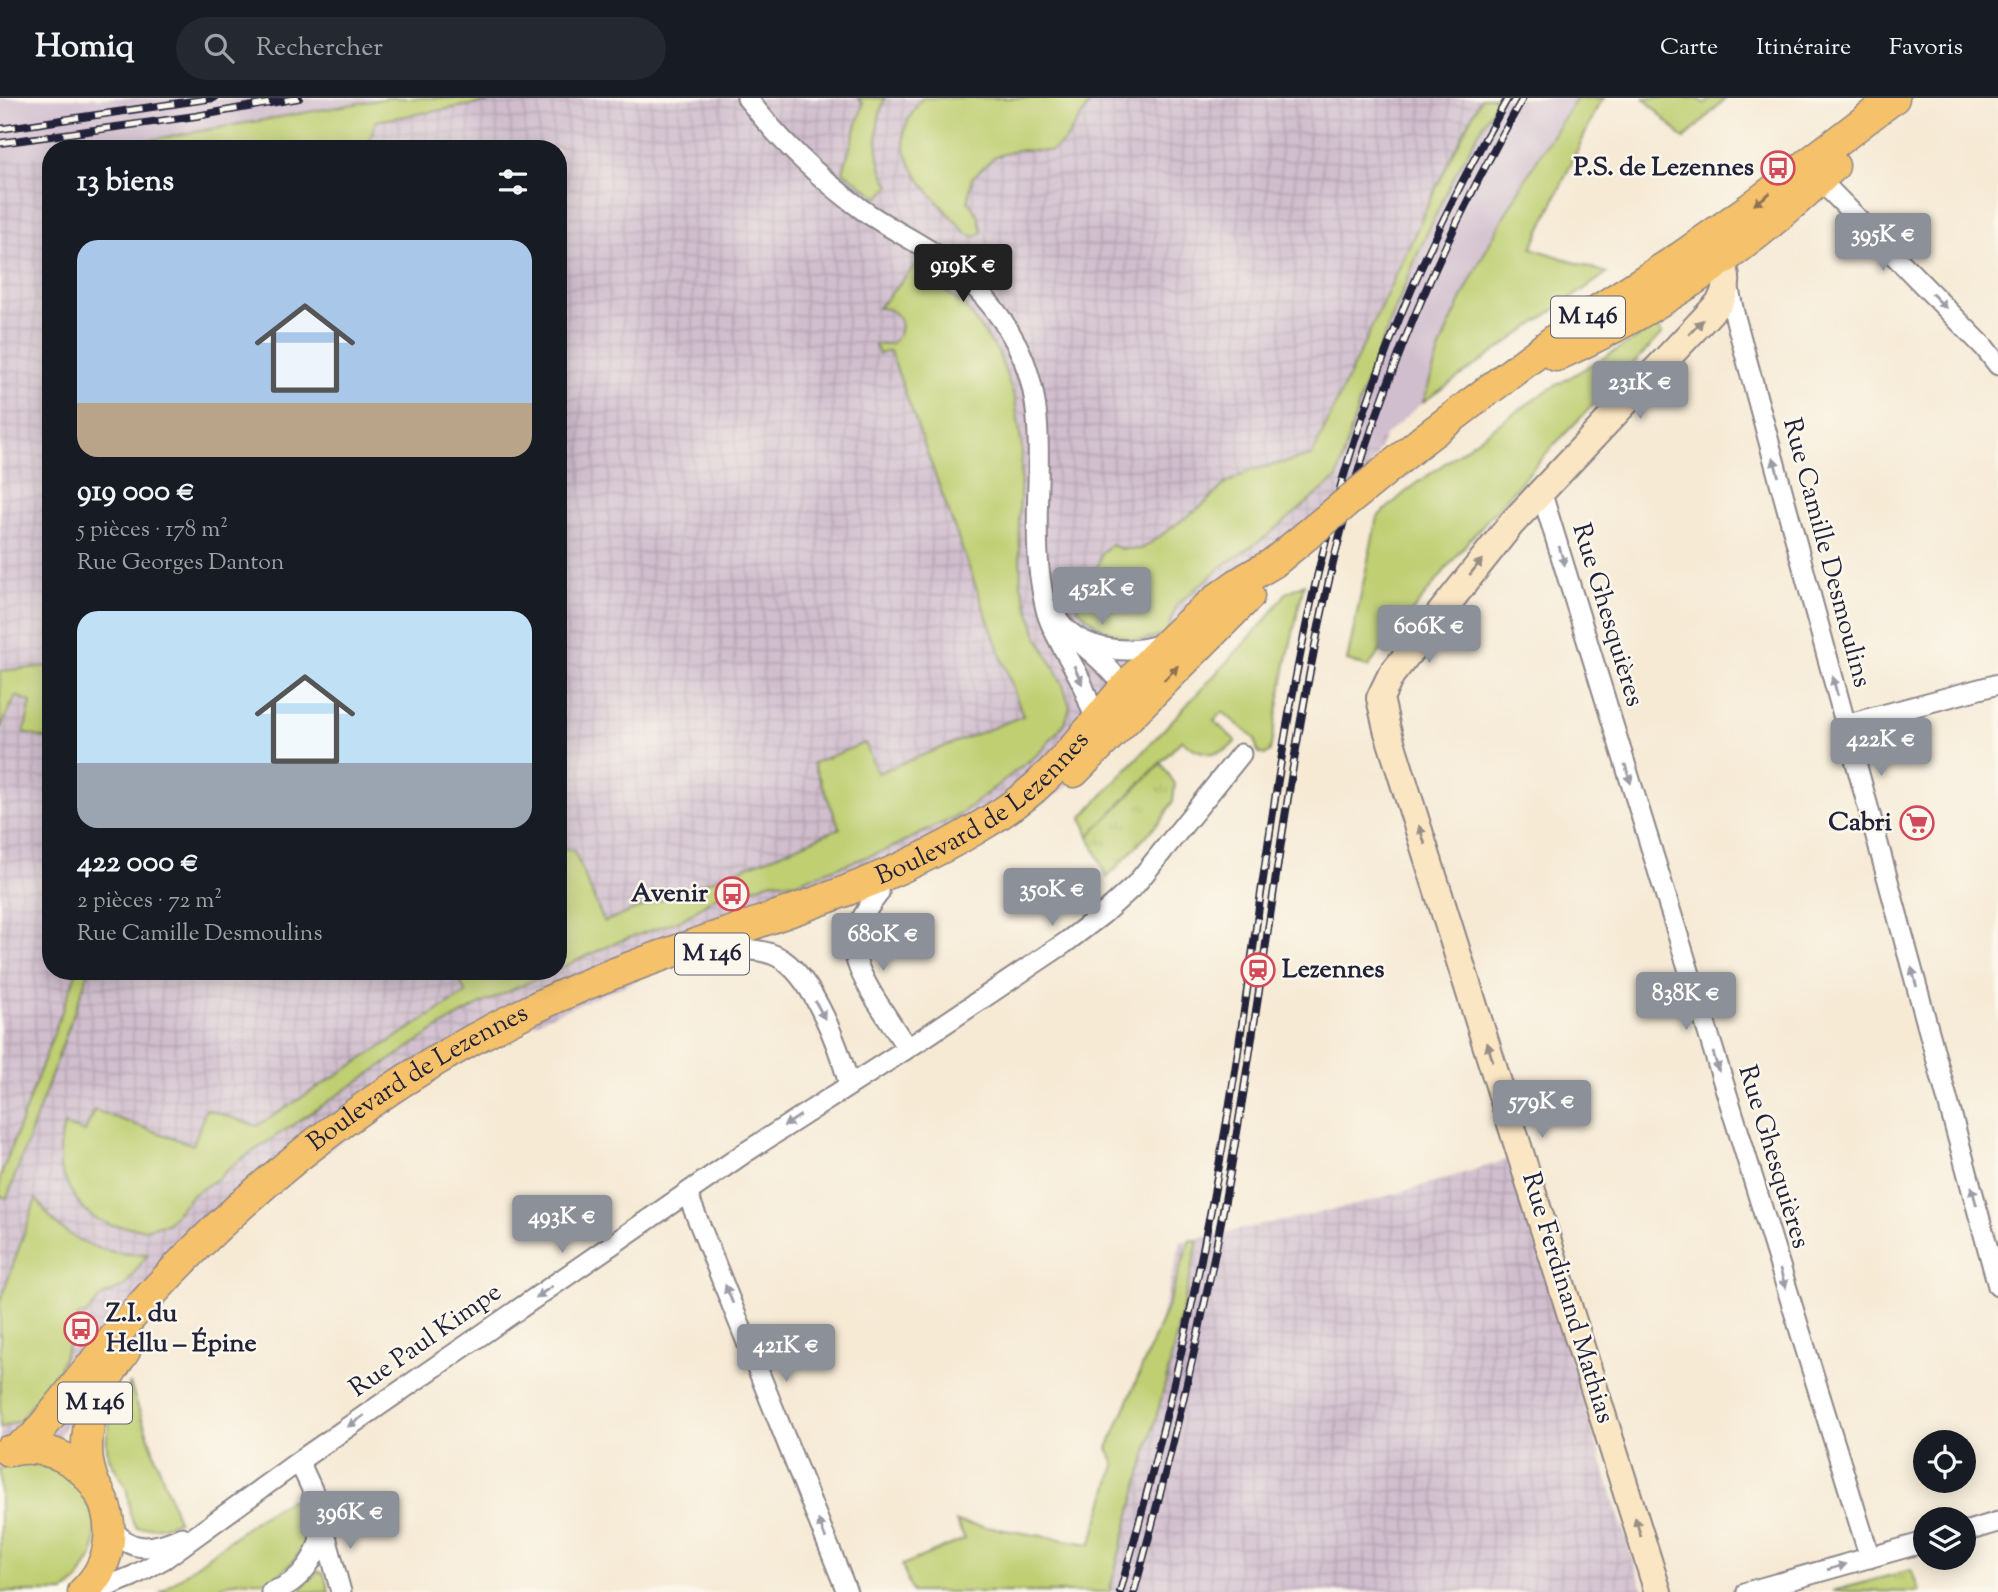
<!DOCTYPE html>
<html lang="fr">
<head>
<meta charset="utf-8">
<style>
	:root { --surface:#171b24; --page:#242831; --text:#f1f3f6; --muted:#9ea1a6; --line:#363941; --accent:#8c9099 }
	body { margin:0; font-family:"Sorts Mill Goudy",serif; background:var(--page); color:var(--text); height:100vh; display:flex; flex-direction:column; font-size:26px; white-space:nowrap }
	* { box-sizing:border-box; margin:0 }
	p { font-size:23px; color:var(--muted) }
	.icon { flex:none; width:38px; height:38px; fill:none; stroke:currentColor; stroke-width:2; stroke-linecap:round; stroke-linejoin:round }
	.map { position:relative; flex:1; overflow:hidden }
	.panel { position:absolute; left:42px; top:42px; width:525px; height:840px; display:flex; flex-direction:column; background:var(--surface); border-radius:28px; box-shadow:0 4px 18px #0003 }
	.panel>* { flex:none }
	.controls { position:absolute; left:1913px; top:1332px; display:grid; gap:14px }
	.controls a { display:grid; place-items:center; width:63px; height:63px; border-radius:50%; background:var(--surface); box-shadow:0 4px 18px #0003; font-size:35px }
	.price { position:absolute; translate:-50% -60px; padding:0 16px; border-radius:7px; background:var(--accent); color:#fff; font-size:23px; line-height:46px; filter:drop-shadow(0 2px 4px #0008) }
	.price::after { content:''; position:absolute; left:50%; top:42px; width:21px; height:16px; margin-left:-10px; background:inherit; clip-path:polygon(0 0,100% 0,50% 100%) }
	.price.on { background:#222; color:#fff }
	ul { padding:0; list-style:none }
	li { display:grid; align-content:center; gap:14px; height:371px; padding:0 35px }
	li span { display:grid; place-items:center; height:217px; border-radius:21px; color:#555 }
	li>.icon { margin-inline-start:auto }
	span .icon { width:126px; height:126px; fill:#fffc; stroke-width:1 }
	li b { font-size:30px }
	h2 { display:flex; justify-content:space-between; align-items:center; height:84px; padding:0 35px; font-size:30px }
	header { display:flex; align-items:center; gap:42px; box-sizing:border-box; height:98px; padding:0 35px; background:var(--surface); border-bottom:2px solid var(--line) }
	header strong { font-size:33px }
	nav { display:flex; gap:38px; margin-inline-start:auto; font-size:24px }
	.search { width:490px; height:63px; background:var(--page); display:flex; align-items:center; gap:18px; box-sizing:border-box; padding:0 24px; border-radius:38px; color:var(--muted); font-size:26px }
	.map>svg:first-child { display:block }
	.industrial { fill:url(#industrial-grid); fill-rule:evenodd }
	.railway { fill:#d0bdcd }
	.grass { fill:#bfcf72; stroke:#707856; stroke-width:2 }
	.park { fill:url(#park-tufts); stroke:#707856; stroke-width:2 }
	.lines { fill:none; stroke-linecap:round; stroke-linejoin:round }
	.street-casing { stroke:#8c8688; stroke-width:23 }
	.secondary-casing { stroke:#8c8688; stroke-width:30 }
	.primary-casing { stroke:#8c8688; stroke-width:33 }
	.street { stroke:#fff; stroke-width:19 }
	.secondary { stroke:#fbe6c4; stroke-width:26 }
	.primary { stroke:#f5c16b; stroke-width:30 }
	.rail-casing { stroke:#22223b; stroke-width:8 }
	.rail { stroke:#fbf7ec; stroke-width:5; stroke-dasharray:16; stroke-linecap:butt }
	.primary-bridge-casing { stroke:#8c8688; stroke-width:33; stroke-linecap:butt }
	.primary-bridge { stroke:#f5c16b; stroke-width:30 }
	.oneway { fill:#8c7253 }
	.oneway2 { fill:#9c9ca7 }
	.oneway3 { fill:#998e86 }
	.labels { text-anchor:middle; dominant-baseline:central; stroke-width:5; stroke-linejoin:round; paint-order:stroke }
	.shield { fill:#fbf7ec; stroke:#636270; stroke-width:2 }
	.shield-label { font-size:24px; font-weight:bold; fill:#22223b }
	.poi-label { font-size:26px; font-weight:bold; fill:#22223b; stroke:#fbf7ec; text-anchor:end }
	.street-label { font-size:26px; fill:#22223b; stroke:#fbf7ec }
</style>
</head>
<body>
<header>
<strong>Homiq</strong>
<div class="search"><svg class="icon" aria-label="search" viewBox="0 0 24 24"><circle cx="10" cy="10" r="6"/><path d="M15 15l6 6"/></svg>Rechercher</div>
<nav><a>Carte</a><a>Itinéraire</a><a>Favoris</a></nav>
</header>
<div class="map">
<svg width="1998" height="1494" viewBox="0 0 1998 1494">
	<defs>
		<pattern id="industrial-grid" width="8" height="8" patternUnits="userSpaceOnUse" patternTransform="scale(1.75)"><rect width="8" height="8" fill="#d0bdcd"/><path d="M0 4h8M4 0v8" fill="none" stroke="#b2a2b1"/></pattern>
		<pattern id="park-tufts" width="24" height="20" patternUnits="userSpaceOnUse" patternTransform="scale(1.75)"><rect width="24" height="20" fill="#bfcf72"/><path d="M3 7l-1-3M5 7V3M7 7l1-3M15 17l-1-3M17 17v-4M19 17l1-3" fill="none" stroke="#a4b164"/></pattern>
	</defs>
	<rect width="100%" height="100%" fill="#fbf7ec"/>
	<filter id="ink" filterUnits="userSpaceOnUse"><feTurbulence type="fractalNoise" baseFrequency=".0143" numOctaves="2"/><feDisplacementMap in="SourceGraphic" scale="14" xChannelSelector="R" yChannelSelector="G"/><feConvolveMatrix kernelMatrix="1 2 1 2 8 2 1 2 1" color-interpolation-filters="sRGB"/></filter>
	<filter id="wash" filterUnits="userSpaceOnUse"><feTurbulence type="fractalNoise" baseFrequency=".00686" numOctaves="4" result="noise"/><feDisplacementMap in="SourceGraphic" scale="28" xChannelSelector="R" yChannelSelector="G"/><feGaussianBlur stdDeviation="1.57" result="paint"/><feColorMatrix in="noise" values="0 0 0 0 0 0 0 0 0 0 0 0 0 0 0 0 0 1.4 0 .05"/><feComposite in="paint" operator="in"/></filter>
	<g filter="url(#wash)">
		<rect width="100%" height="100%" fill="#f6ead5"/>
		<!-- industrial -->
		<path class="industrial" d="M0,0H1538L1352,411L1146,606L1066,689L1003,734L949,765L932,767L731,850L657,874L548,919L417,988L243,1114L99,1273L0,1433ZM51,51H558V873H51Z
			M1510,1061L1618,1417L1644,1494H1089L1181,1144L1365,1105Z"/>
		<!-- railway -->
		<path class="railway" d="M0,0H388L98,51H51V57L0,63Z
			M1498,0H1577L1554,34L1489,147L1446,235L1423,304L1337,380L1364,289L1419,155L1451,84Z"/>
		<!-- grass -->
		<path class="grass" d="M388,0H513L376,23L367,51H98Z
			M858,0H885C874,26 874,64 890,88L879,100L843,73L863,6Z
			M922,0H1093L1065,43L1051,53L1017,52L994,59L972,80L968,103L978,117L982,134L976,139L967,136C947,113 903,73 904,40C904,25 914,12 922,0Z
			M1481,0H1498L1451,84L1418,155L1364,289L1337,380L1267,438L1224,467L1177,506L1166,535C1158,538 1147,543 1138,542C1115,539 1089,525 1075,506L1088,503L1102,454L1111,447L1122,451H1142L1203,407L1225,386L1251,372L1312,358L1433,96Z
			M1577,0H1604L1597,10L1532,150L1607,175L1423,304C1431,281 1437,256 1447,233C1483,152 1527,73 1577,0Z
			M1644,0H1696L1705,6L1710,0H1726L1684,41Z
			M915,168L965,209L998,254L1015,301L1022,350L1019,423L1021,486L1037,537L1063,587L1070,609L1065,625L1039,655L959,717L891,750L794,785L772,783L739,795L736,788L724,793L683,821L620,843L558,871V749L574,753L604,824L781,755L840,730L813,665L865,645L877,675L1023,618L890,253L879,256L875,246H890C909,233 901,209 878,210Z
			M1658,228L1662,236L1553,348L1470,441L1368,569L1347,563L1377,419L1408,392L1503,323L1548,292Z
			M1304,486L1286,566L1270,653L1265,657L1258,655L1255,641L1223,614L1214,623L1236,643C1220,662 1198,657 1182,642L1089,738L1082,719L1266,522L1286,495Z
			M51,568V642L24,635L31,604L16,598L0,631V573Z
			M77,873H89L7,1100L0,1098V1080Z
			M455,873H553L481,906L440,929L231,1068L220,1079L192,1097L168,1125L145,1131L111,1127L94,1120L82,1110L69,1090L60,1070V1043L64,1027L85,1034L94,1012L193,1047L206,1011L257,1028L466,895Z
			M36,1101C44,1110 51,1123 61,1130C85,1150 117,1158 148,1156L124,1189L102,1198L85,1218L81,1216L71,1228L75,1231L59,1270L19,1323L0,1330V1204Z
			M1190,1142L1198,1143L1166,1283L1109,1494H912L902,1467L965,1441L956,1424L1091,1446L1115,1367L1108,1350L1165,1215Z
			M130,1286L178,1423L162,1429L137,1430C127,1418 130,1407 127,1393C124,1383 116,1373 111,1364C98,1337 116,1307 130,1286Z
			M28,1364L59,1372L84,1393L96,1423L94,1455L78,1483L64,1494H0V1370Z
			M289,1402C298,1402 301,1404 305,1413C318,1438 291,1474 268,1482C260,1485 249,1482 241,1483C228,1484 217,1492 204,1494C190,1494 175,1494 161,1494L260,1419Z
			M318,1473L324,1476L329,1494H303L302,1488Z"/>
		<!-- park -->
		<path class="park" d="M1161,665L1175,686L1173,703L1163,720L1107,780L1089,738Z
			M1911,1472L1920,1494L1832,1493Z"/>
	</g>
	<g filter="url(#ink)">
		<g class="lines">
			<defs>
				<path id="street" d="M747,0C779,42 817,78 860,110C886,129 915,142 941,160C972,181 1000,214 1017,247C1053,318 1031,395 1039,471C1041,486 1043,503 1048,518C1055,539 1069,559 1079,579C1088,597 1090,615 1103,631
					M1814,71L1820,82L1984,249L1998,267
					M1727,182L1734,215L1998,1188
					M1541,393L1870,1460
					M1054,515C1075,553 1127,559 1164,545
					M1082,546C1098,561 1121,578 1128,599
					M1845,627L1998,586
					M879,795C846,838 847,853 874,899C885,916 896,933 907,950
					M731,850C748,852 768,851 783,862C815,884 839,950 849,986
					M687,1095L847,1494
					M110,1427C129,1456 153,1452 182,1439
					M324,1431L341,1494
					M1964,1434L1998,1424
					M94,1494L133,1478L164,1461L299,1363L746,1054L925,939L1065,845L1103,816L1136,786L1241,656
					M271,1494C300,1486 323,1455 321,1424C320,1403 307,1382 299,1363
					M1747,1494L1925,1444"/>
				<path id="secondary" d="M1658,1494L1387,631L1380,600L1391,577L1512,425L1719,205C1731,186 1729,161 1704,155"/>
				<g id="primary">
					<path d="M1556,258C1662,210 1751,149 1834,68"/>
					<path d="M1424,341L1573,228L1682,158L1750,110L1894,0"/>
					<path d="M1074,674L1249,498"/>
					<path id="s1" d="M15,1352L34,1339C72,1293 107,1245 147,1201C269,1067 411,962 578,890C709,834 851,805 974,732C998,718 1023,702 1043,682C1073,654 1098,620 1125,589C1158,554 1193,517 1233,489C1245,480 1260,473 1273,465"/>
					<path d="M8,1353C91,1335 144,1436 83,1494"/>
					<path d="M94,1385C75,1338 97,1291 125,1253"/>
				</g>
			</defs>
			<!-- street casing -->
			<use href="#street" class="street-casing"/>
			<!-- secondary casing -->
			<use href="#secondary" class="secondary-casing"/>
			<!-- primary casing -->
			<use href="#primary" class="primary-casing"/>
			<!-- street -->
			<use href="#street" class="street"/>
			<!-- secondary -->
			<use href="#secondary" class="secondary"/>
			<!-- primary -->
			<use href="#primary" class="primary"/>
			<defs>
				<path id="rail" d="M0,31L214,0
					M0,45L196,18L299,0
					M1120,1494C1164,1339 1200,1182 1227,1023C1260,825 1278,624 1329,431C1368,280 1430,135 1508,0
					M1134,1494C1177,1338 1213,1182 1239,1022C1270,835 1290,645 1334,461C1374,298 1440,144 1523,0"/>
			</defs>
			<!-- rail casing -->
			<use href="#rail" class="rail-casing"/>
			<!-- rail -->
			<use href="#rail" class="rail"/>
			<defs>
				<path id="primary-bridge" d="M1273,465L1424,341"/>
			</defs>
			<!-- primary-bridge casing -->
			<use href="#primary-bridge" class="primary-bridge-casing"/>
			<!-- primary-bridge -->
			<use href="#primary-bridge" class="primary-bridge"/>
		</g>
		<!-- one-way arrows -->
		<defs><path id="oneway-solid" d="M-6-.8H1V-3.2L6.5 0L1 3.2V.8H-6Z" transform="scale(1.75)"/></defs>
		<g class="oneway">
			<use href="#oneway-solid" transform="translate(1762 101) rotate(143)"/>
			<use href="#oneway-solid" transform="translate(1171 575) rotate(-46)"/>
		</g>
		<g class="oneway2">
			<use href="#oneway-solid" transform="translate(1939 203) rotate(45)"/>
			<use href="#oneway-solid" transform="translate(1776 369) rotate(-105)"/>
			<use href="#oneway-solid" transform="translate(1562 458) rotate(73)"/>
			<use href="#oneway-solid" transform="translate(1078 577) rotate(66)"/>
			<use href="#oneway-solid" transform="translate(1835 588) rotate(-105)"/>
			<use href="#oneway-solid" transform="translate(1628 676) rotate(73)"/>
			<use href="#oneway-solid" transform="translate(1914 879) rotate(-105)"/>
			<use href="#oneway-solid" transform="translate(820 912) rotate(62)"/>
			<use href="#oneway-solid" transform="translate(1716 964) rotate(73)"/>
			<use href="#oneway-solid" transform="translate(792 1023) rotate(146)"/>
			<use href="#oneway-solid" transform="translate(1974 1098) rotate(-105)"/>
			<use href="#oneway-solid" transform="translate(1783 1181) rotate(73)"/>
			<use href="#oneway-solid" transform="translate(544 1194) rotate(145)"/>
			<use href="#oneway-solid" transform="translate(729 1196) rotate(-112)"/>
			<use href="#oneway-solid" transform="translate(356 1323) rotate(145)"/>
			<use href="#oneway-solid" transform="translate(822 1431) rotate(-112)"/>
			<use href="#oneway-solid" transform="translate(1837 1469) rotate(-16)"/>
		</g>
		<g class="oneway3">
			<use href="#oneway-solid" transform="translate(1696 229) rotate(-46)"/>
			<use href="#oneway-solid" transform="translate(1476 469) rotate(-51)"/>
			<use href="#oneway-solid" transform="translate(1422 737) rotate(-108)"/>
			<use href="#oneway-solid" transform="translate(1490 954) rotate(-107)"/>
			<use href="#oneway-solid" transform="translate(1638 1429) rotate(-107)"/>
		</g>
	</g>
	<!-- icons -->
	<defs>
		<symbol id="bus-ring" viewBox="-11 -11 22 22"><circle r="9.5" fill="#fbf7ec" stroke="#d1495b" stroke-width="1.5"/><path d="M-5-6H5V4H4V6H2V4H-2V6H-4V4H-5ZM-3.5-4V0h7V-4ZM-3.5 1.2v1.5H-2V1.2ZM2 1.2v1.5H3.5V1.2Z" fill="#d1495b"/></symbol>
		<symbol id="supermarket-ring" viewBox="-11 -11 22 22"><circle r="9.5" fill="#fbf7ec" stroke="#d1495b" stroke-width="1.5"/><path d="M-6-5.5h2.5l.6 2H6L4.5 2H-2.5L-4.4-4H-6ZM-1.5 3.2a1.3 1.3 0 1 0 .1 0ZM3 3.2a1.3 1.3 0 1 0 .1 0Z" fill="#d1495b"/></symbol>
		<symbol id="station-ring" viewBox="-11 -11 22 22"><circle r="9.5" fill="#fbf7ec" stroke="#d1495b" stroke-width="1.5"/><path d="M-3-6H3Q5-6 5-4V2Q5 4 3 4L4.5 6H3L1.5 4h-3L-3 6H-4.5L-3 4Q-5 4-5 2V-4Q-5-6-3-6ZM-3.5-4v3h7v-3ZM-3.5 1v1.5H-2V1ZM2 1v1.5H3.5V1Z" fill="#d1495b"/></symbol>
	</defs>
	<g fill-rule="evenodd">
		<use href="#bus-ring" x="1759" y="51" width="38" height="38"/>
		<use href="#supermarket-ring" x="1898" y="706" width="38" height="38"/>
		<use href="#bus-ring" x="713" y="777" width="38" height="38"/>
		<use href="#station-ring" x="1239" y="853" width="38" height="38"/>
		<use href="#bus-ring" x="62" y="1212" width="38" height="38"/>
	</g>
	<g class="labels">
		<!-- shield labels -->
		<g class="shield">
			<rect x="1551" y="198.5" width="74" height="41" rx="5"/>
			<rect x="675" y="835.5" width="74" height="41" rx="5"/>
			<rect x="58" y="1284.5" width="74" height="41" rx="5"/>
		</g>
		<g class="shield-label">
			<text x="1588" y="219">M 146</text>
			<text x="712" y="856">M 146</text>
			<text x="95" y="1305">M 146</text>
		</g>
		<!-- poi labels -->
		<g class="poi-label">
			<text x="1754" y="70">P.S. de Lezennes</text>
			<text x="1892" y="725">Cabri</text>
			<text x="708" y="796">Avenir</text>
			<text x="1282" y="872" text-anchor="start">Lezennes</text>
			<text x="106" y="1216" text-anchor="start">Z.I. du<tspan x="106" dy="30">Hellu – Épine</tspan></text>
		</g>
		<!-- street labels -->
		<g class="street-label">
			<text transform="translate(1826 455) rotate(75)">Rue Camille Desmoulins</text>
			<text transform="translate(1607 517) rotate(73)">Rue Ghesquières</text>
			<text stroke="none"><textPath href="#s1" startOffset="1183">Boulevard de Lezennes</textPath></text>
			<text stroke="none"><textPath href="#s1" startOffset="553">Boulevard de Lezennes</textPath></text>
			<text transform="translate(1773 1059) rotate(73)">Rue Ghesquières</text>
			<text transform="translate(1567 1200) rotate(73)">Rue Ferdinand Mathias</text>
			<text transform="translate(426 1243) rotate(-35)">Rue Paul Kimpe</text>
		</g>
	</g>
</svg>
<div class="controls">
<a><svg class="icon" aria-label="locate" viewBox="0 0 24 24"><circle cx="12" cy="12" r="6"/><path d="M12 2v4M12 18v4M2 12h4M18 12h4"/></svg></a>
<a><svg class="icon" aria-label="layers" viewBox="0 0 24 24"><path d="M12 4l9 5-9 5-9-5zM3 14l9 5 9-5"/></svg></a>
</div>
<b class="price" style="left:1883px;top:175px">395K €</b>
<b class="price on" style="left:963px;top:206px">919K €</b>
<b class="price" style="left:1640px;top:323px">231K €</b>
<b class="price" style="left:1102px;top:529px">452K €</b>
<b class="price" style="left:1429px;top:567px">606K €</b>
<b class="price" style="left:1881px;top:680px">422K €</b>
<b class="price" style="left:1052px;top:830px">350K €</b>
<b class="price" style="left:883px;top:875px">680K €</b>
<b class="price" style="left:1686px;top:934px">838K €</b>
<b class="price" style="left:1542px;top:1042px">579K €</b>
<b class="price" style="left:562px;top:1157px">493K €</b>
<b class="price" style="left:786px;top:1286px">421K €</b>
<b class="price" style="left:350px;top:1453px">396K €</b>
<section class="panel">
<h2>13 biens<svg class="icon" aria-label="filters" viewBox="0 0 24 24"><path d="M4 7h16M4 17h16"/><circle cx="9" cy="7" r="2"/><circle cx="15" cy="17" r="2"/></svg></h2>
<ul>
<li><span style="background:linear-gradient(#a9c7e8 75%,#b9a48a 0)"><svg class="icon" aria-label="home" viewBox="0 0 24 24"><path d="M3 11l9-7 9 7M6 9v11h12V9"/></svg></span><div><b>919 000 €</b><p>5 pièces · 178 m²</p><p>Rue Georges Danton</p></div></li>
<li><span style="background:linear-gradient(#bfe0f5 70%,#9aa5b1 0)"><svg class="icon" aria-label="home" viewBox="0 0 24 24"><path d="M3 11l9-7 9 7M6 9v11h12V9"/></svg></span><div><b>422 000 €</b><p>2 pièces · 72 m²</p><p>Rue Camille Desmoulins</p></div></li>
</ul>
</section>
</div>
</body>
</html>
